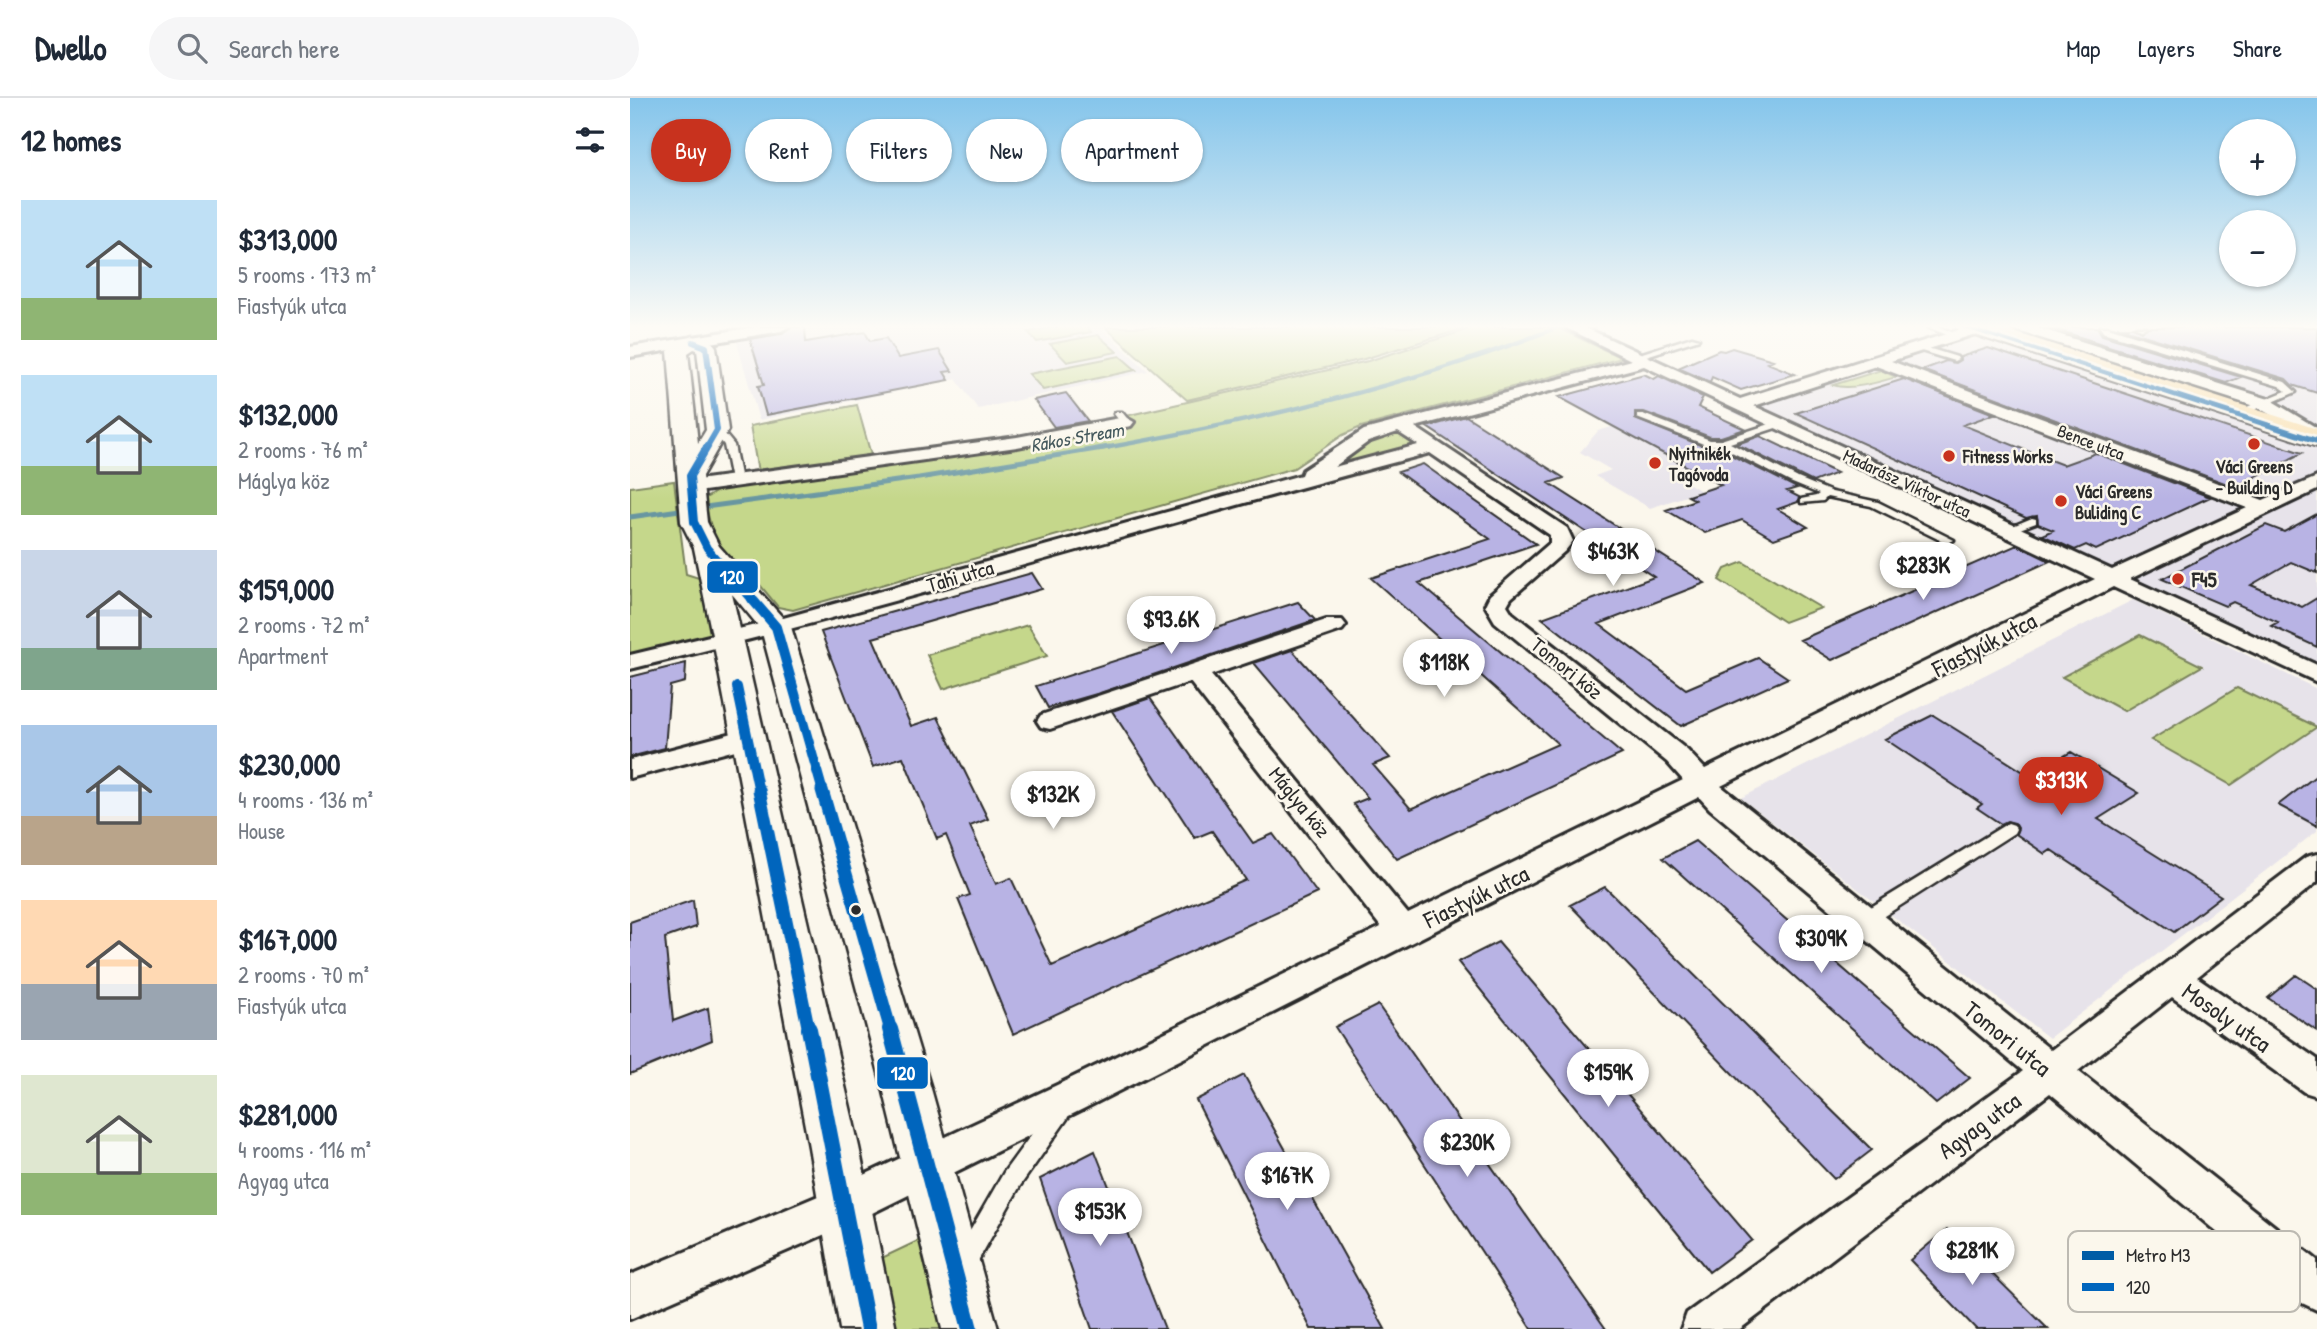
<!DOCTYPE html>
<html lang="en">
<head>
<meta charset="utf-8">
<style>
	:root { --surface:#fff; --page:#f6f6f7; --text:#1f2937; --muted:#747a83; --line:#e0e1e3; --accent:#c8321e }
	body { margin:0; font-family:"Patrick Hand",sans-serif; background:var(--page); color:var(--text); height:100vh; display:flex; flex-direction:column; font-size:26px; white-space:nowrap }
	* { box-sizing:border-box; margin:0 }
	p { font-size:23px; color:var(--muted) }
	.icon { flex:none; width:38px; height:38px; fill:none; stroke:currentColor; stroke-width:2; stroke-linecap:round; stroke-linejoin:round }
	.map { position:relative; flex:1; overflow:hidden }
	.sheet { display:flex; flex-direction:column; background:var(--surface); width:630px }
	.sheet>* { flex:none }
	.hud { position:absolute; left:21px; top:21px; width:665px; height:63px; display:flex; gap:14px }
	.buttons { position:absolute; left:1589px; top:21px; display:grid; gap:14px }
	.buttons a { display:grid; place-items:center; width:77px; height:77px; border-radius:50%; background:var(--surface); box-shadow:0 2px 5px #0004; font-size:35px }
	.price { position:absolute; translate:-50% -60px; padding:0 16px; border-radius:24px; background:#fff; color:#222; font-size:23px; line-height:46px; filter:drop-shadow(0 2px 4px #0008) }
	.price::after { content:''; position:absolute; left:50%; top:42px; width:21px; height:16px; margin-left:-10px; background:inherit; clip-path:polygon(0 0,100% 0,50% 100%) }
	.price.current { background:var(--accent); color:#fff }
	ul { padding:0; list-style:none }
	li { display:flex; align-items:center; gap:21px; height:175px; padding:0 21px }
	li span { display:grid; place-items:center; flex:none; width:196px; height:140px; border-radius:0px; color:#555 }
	li>.icon { margin-inline-start:auto }
	span .icon { width:84px; height:84px; fill:#fffc; stroke-width:1 }
	li b { font-size:30px }
	h2 { display:flex; justify-content:space-between; align-items:center; height:84px; padding:0 21px; font-size:30px }
	.tag { padding:0 24px; border-radius:32px; background:var(--surface); box-shadow:0 2px 5px #0004; font-size:24px; line-height:63px }
	.tag.current { background:var(--accent); color:#fff }
	header { display:flex; align-items:center; gap:42px; box-sizing:border-box; height:98px; padding:0 35px; background:var(--surface); border-bottom:2px solid var(--line) }
	header strong { font-size:33px }
	nav { display:flex; gap:38px; margin-inline-start:auto; font-size:24px }
	.search { width:490px; height:63px; background:var(--page); display:flex; align-items:center; gap:18px; box-sizing:border-box; padding:0 24px; border-radius:38px; color:var(--muted); font-size:26px }
	main { display:flex; flex:1; min-height:0 }
	.map>svg:first-child { display:block }
	.built { fill:#e7e3ea }
	.green { fill:#c5d78b; stroke:#78815b; stroke-width:2 }
	.lines { fill:none; stroke-linecap:round; stroke-linejoin:round }
	.stream-far1 { stroke:#6896a1; stroke-width:4.5 }
	.stream { stroke:#6896a1; stroke-width:5 }
	.building { fill:#b8b3e4; stroke:#2b2b2b; stroke-width:2 }
	.service-casing { stroke:#2b2b2b; stroke-width:5 }
	.minor-casing { stroke:#2b2b2b; stroke-width:6 }
	.tertiary-casing { stroke:#2b2b2b; stroke-width:5 }
	.primary-casing { stroke:#2b2b2b; stroke-width:6 }
	.service { fill:#fbf7ec; fill-rule:evenodd }
	.minor { fill:#fbf7ec; fill-rule:evenodd }
	.tertiary { fill:#fbf7ec; fill-rule:evenodd }
	.primary { fill:#f9deab; fill-rule:evenodd }
	.bus-1-far4-casing { stroke:#fbf7ec; stroke-width:10 }
	.bus-1-far3-casing { stroke:#fbf7ec; stroke-width:12 }
	.bus-1-far2-casing { stroke:#fbf7ec; stroke-width:16 }
	.bus-1-far1-casing { stroke:#fbf7ec; stroke-width:18 }
	.bus-1-casing { stroke:#fbf7ec; stroke-width:21 }
	.bus-1-far4 { stroke:#0065bd; stroke-width:6 }
	.bus-1-far3 { stroke:#0065bd; stroke-width:8 }
	.bus-1-far2 { stroke:#0065bd; stroke-width:10 }
	.bus-1-far1 { stroke:#0065bd; stroke-width:13 }
	.bus-1 { stroke:#0065bd; stroke-width:16 }
	.metro-1-casing { stroke:#fbf7ec; stroke-width:6 }
	.metro-1 { fill:#005ca5; fill-rule:evenodd }
	.poi-dot { fill:#c8321e; stroke:#fbf7ec; stroke-width:2.5 }
	.bus-dot { fill:#2b2b2b; stroke:#fbf7ec; stroke-width:2.5 }
	.labels { text-anchor:middle; dominant-baseline:central; stroke-width:5; stroke-linejoin:round; paint-order:stroke }
	.far-street-label { font-size:18px; fill:#2b2b2b; stroke:#fbf7ec }
	.far-poi-label { font-size:18px; font-weight:bold; fill:#2b2b2b; stroke:#fbf7ec; text-anchor:start }
	.far-water-label { font-size:19px; font-style:italic; fill:#44585c; stroke:#fbf7ec }
	.street-label { font-size:21px; fill:#2b2b2b; stroke:#fbf7ec }
	.poi-label { font-size:21px; font-weight:bold; fill:#2b2b2b; stroke:#fbf7ec; text-anchor:start }
	.near-street-label { font-size:24px; fill:#2b2b2b; stroke:#fbf7ec }
	.key { fill:#fbf7ec; stroke:#bdbab2; stroke-width:2 }
	.key-label { font-size:19px; fill:#2b2b2b }
	.line-badge { stroke:#fbf7ec; stroke-width:2.5 }
	.badge-label { font-size:19px; text-anchor:middle; font-weight:bold; fill:#fff }
</style>
</head>
<body>
<header>
<strong>Dwello</strong>
<div class="search"><svg class="icon" aria-label="search" viewBox="0 0 24 24"><circle cx="10" cy="10" r="6"/><path d="M15 15l6 6"/></svg>Search here</div>
<nav><a>Map</a><a>Layers</a><a>Share</a></nav>
</header>
<main>
<section class="sheet">
<h2>12 homes<svg class="icon" aria-label="filters" viewBox="0 0 24 24"><path d="M4 7h16M4 17h16"/><circle cx="9" cy="7" r="2"/><circle cx="15" cy="17" r="2"/></svg></h2>
<ul>
<li><span style="background:linear-gradient(#bfe0f5 70%,#8fb573 0)"><svg class="icon" aria-label="home" viewBox="0 0 24 24"><path d="M3 11l9-7 9 7M6 9v11h12V9"/></svg></span><div><b>$313,000</b><p>5 rooms · 173 m²</p><p>Fiastyúk utca</p></div></li>
<li><span style="background:linear-gradient(#bfe0f5 65%,#8fb573 0)"><svg class="icon" aria-label="home" viewBox="0 0 24 24"><path d="M3 11l9-7 9 7M6 9v11h12V9"/></svg></span><div><b>$132,000</b><p>2 rooms · 76 m²</p><p>Máglya köz</p></div></li>
<li><span style="background:linear-gradient(#c9d6e8 70%,#7fa58c 0)"><svg class="icon" aria-label="home" viewBox="0 0 24 24"><path d="M3 11l9-7 9 7M6 9v11h12V9"/></svg></span><div><b>$159,000</b><p>2 rooms · 72 m²</p><p>Apartment</p></div></li>
<li><span style="background:linear-gradient(#a9c7e8 65%,#b9a48a 0)"><svg class="icon" aria-label="home" viewBox="0 0 24 24"><path d="M3 11l9-7 9 7M6 9v11h12V9"/></svg></span><div><b>$230,000</b><p>4 rooms · 136 m²</p><p>House</p></div></li>
<li><span style="background:linear-gradient(#ffd9b3 60%,#9aa5b1 0)"><svg class="icon" aria-label="home" viewBox="0 0 24 24"><path d="M3 11l9-7 9 7M6 9v11h12V9"/></svg></span><div><b>$167,000</b><p>2 rooms · 70 m²</p><p>Fiastyúk utca</p></div></li>
<li><span style="background:linear-gradient(#dfe7d0 70%,#8fb573 0)"><svg class="icon" aria-label="home" viewBox="0 0 24 24"><path d="M3 11l9-7 9 7M6 9v11h12V9"/></svg></span><div><b>$281,000</b><p>4 rooms · 116 m²</p><p>Agyag utca</p></div></li>
</ul>
</section>
<div class="map">
<svg width="1687" height="1231" viewBox="0 0 1687 1231">
	<rect width="100%" height="100%" fill="#fbf7ec"/>
	<filter id="ink" filterUnits="userSpaceOnUse"><feTurbulence type="fractalNoise" baseFrequency=".0143" numOctaves="2"/><feDisplacementMap in="SourceGraphic" scale="14" xChannelSelector="R" yChannelSelector="G"/><feConvolveMatrix kernelMatrix="1 2 1 2 8 2 1 2 1" color-interpolation-filters="sRGB"/></filter>
	<g filter="url(#ink)">
		<!-- built -->
		<path class="built" d="M180,229H470L518,273L348,311L326,281L129,322L106,241Z
			M1389,229H1687V584L1100,313L1344,239Z
			M1012,320L1090,362L1085,373L1055,383L1071,393L1020,410L965,378L981,372L950,354L968,333Z
			M1503,502L1687,591V733L1419,940L1111,700Z"/>
		<!-- green -->
		<path class="green" d="M427,229H457L461,234L407,244L398,234Z
			M475,229H926L992,260L731,329L713,337L664,370L163,512L148,509L130,487L86,449L74,401L106,382L495,325L491,319L738,263L837,232L836,230L734,261L557,302Z
			M468,237L487,254L437,264L420,246Z
			M490,258L506,272L413,292L399,276Z
			M1251,272L1266,279C1249,284 1220,293 1203,287Z
			M227,307L241,357L128,374L120,328Z
			M766,334L789,347L788,349L699,370L725,349Z
			M44,383L56,476L85,485L98,542L0,564V389Z
			M1113,464L1191,510L1154,524L1089,482L1095,471Z
			M398,527L417,558L313,591L297,557Z
			M1510,537L1572,568L1494,613L1432,579Z
			M1607,590L1687,629L1601,687L1521,642Z
			M290,1142L319,1231H246L241,1165Z"/>
		<g class="lines">
			<!-- stream-far1 -->
			<path class="stream-far1" d="M469,351C625,323 781,288 928,229"/>
			<!-- stream -->
			<path class="stream" d="M68,410L289,380L479,349
				M0,419L57,411"/>
		</g>
		<!-- building -->
		<path class="building" d="M160,229H175L176,244L235,234L240,243L256,240L268,260L309,252L322,273L314,274L319,282L136,317L128,288L134,287L120,241L151,236Z
			M1418,229H1467L1472,237L1611,279L1596,285Z
			M1487,229H1503L1511,233L1518,229H1687V295L1662,287L1656,281Z
			M1102,250L1143,262L1137,265L1165,276L1111,292L1082,279L1080,284L1048,270L1089,252L1094,253Z
			M1358,250L1518,303L1672,355L1605,389L1292,272L1316,263L1325,265L1330,262V259Z
			M1014,276L1024,281L1029,278L1073,299L1068,309L1115,331L1091,339H1080L1014,314H1005V321L1075,349L1089,351L1167,390L1157,393L1169,399L1168,404L1148,411L1178,429L1144,441L1112,422L1075,435L1036,412L1065,402L1058,398L1091,387L929,299Z
			M1274,281L1364,316L1333,327L1420,362L1433,367L1466,355L1580,399L1466,452L1456,447L1445,452L1412,437L1423,432L1408,426L1407,418L1396,420L1166,315Z
			M436,295L458,323L424,329L404,302Z
			M836,318L934,380L919,385L1075,485L969,526L1056,591L1128,560L1158,580L1051,628L912,520L1024,479L797,329Z
			M1130,338L1180,362L1207,375L1183,384L1107,346Z
			M793,366L906,446L789,485L992,656L767,761L723,706L738,700L624,565L662,552L760,660L743,667L781,711L928,646L741,480L860,441L768,374Z
			M1687,416V475L1661,464L1621,487L1672,509L1687,500V549L1641,528L1648,524L1603,504L1595,508L1532,481L1636,427L1654,434Z
			M1387,447L1420,463L1202,562L1170,542Z
			M402,475L412,491L243,540L281,628L308,619L358,721L340,728L366,786L381,780L422,868L616,782L582,733L565,740L482,613L520,600L623,745L643,736L687,795L383,936L328,801L340,797L316,737L307,741L273,659L243,669L191,534Z
			M668,504L685,522L470,595L418,610L406,588Z
			M56,565L55,584L40,588L35,650L0,659V579Z
			M1303,617L1400,678L1441,654L1509,695L1468,721L1591,798L1544,834L1421,752L1415,756L1386,736L1388,730L1385,725L1377,723L1371,726L1347,710L1352,706L1255,641Z
			M1687,677V728L1648,707Z
			M1065,743L1340,980L1306,1006L1033,760Z
			M975,789L1242,1052L1204,1081L940,807Z
			M63,802L66,829L35,840L43,923L78,910L82,942L0,976V824Z
			M868,844L1122,1142L1079,1174L828,864Z
			M1666,877L1687,891V933L1638,900Z
			M748,907L976,1231H902L705,929Z
			M614,977L755,1231H681L566,1002Z
			M465,1053L535,1231H462L410,1081Z
			M1317,1131L1418,1231H1346L1280,1162Z"/>
		<g class="lines">
			<defs>
				<path id="service" d="M1297,229H1309L1332,238L1325,240Z
					M1470,229H1478L1655,284L1666,294L1613,317H1607V313L1656,293L1649,288L1473,234Z
					M1506,229H1516L1512,231Z
					M1062,239L1069,241L1007,261L1000,259Z
					M1291,248L1327,259L1328,261L1324,263L1288,252L1287,250Z
					M486,314H492L500,324L498,326H492L484,316Z
					M1007,316H1013L1080,342H1091L1146,324H1152V328L1100,345L1168,380L1202,394L1248,404L1324,442L1318,445L1314,444L1241,408L1197,399L1193,403L1171,405V401L1186,398L1189,396L1160,384L1090,348L1076,347L1007,320Z
					M84,330H90L104,347L111,382L110,384L101,382L94,347L82,332Z
					M1402,420L1406,421V425L1379,435L1373,432Z
					M1378,725L1384,727L1386,731L1384,735L1240,827L1234,829L1228,827L1225,822L1228,817Z
					M430,1005L437,1007L440,1014L437,1021L390,1088L344,1170L336,1173L328,1170L325,1162L328,1154L374,1074L423,1007Z"/>
				<path id="minor" d="M125,229H158L151,233L0,259V249Z
					M935,229H954L1110,301L1338,229H1357L1355,233L1261,263L1633,402L1687,379V392L1500,481L1687,567V584L1483,489L1091,688L1421,952L1676,759L1687,756V784L1567,879L1687,961V998L1674,994L1542,899L1448,973L1687,1162V1212L1672,1205L1420,995L1110,1231H1051L1057,1215L1393,973L1080,711L1069,699L453,1011L230,1121L0,1221V1177L200,1093L427,987L751,829L560,584L420,631L411,629L407,623L411,617L696,522H712L716,527L712,532L581,577L778,816L1053,682L1037,664L865,524L855,507L860,497L920,445V437L800,355C532,425 269,507 0,571V557L146,522L671,377L673,372L734,332L1001,262ZM1014,268L1465,481L1075,671L1057,652L882,515L877,507L881,500L935,453L943,443L937,430L785,329ZM1246,268L1617,410L1482,472L1124,308ZM768,334L788,347L704,369L738,344Z
					M1383,229H1405L1639,301L1687,330V343L1627,309L1385,232Z
					M495,319L504,324L501,328L387,349L60,395L50,389L60,383L387,339Z
					M118,631L128,634L131,640L128,646L0,680V662Z"/>
				<path id="tertiary" d="M63,238L83,245L86,249L98,332L72,378L77,424L89,448L161,529L302,994L368,1231H312L254,994L131,531L102,496L229,1049L266,1231H210L179,1049L83,542L64,450L51,424L38,253ZM64,251L67,252L76,332L68,345L58,255Z"/>
				<path id="primary" d="M1335,229H1368L1687,331V348L1338,234Z"/>
			</defs>
			<!-- service casing -->
			<use href="#service" class="service-casing"/>
			<!-- minor casing -->
			<use href="#minor" class="minor-casing"/>
			<!-- tertiary casing -->
			<use href="#tertiary" class="tertiary-casing"/>
			<!-- primary casing -->
			<use href="#primary" class="primary-casing"/>
			<!-- service -->
			<use href="#service" class="service"/>
			<!-- minor -->
			<use href="#minor" class="minor"/>
			<!-- tertiary -->
			<use href="#tertiary" class="tertiary"/>
			<!-- primary -->
			<use href="#primary" class="primary"/>
			<defs>
				<path id="bus-1-far4" d="M63,244L76,249L87,332L76,351"/>
				<path id="bus-1-far3" d="M77,349L60,378L64,424L77,450L123,503"/>
				<path id="bus-1-far2" d="M122,501L146,529L193,694
					M107,589L129,694"/>
				<path id="bus-1-far1" d="M129,692L179,933
					M192,692L261,933"/>
				<path id="bus-1" d="M179,931L238,1231
					M260,931L340,1231"/>
			</defs>
			<!-- bus-1-far4 casing -->
			<use href="#bus-1-far4" class="bus-1-far4-casing"/>
			<!-- bus-1-far3 casing -->
			<use href="#bus-1-far3" class="bus-1-far3-casing"/>
			<!-- bus-1-far2 casing -->
			<use href="#bus-1-far2" class="bus-1-far2-casing"/>
			<!-- bus-1-far1 casing -->
			<use href="#bus-1-far1" class="bus-1-far1-casing"/>
			<!-- bus-1 casing -->
			<use href="#bus-1" class="bus-1-casing"/>
			<!-- bus-1-far4 -->
			<use href="#bus-1-far4" class="bus-1-far4"/>
			<!-- bus-1-far3 -->
			<use href="#bus-1-far3" class="bus-1-far3"/>
			<!-- bus-1-far2 -->
			<use href="#bus-1-far2" class="bus-1-far2"/>
			<!-- bus-1-far1 -->
			<use href="#bus-1-far1" class="bus-1-far1"/>
			<!-- bus-1 -->
			<use href="#bus-1" class="bus-1"/>
			<defs>
				<path id="metro-1" d="M1330,229H1340L1687,340V346Z"/>
			</defs>
			<!-- metro-1 casing -->
			<use href="#metro-1" class="metro-1-casing"/>
			<!-- metro-1 -->
			<use href="#metro-1" class="metro-1"/>
		</g>
	</g>
	<!-- sky -->
	<linearGradient id="sky" x2="0" y2="1"><stop stop-color="#85c5eb"/><stop offset="0.57" stop-color="#fdfbf6"/><stop offset="1" stop-color="#fdfbf6" stop-opacity="0"/></linearGradient>
	<rect width="1687" height="401" fill="url(#sky)"/>
	<!-- markers -->
	<g class="poi-dot">
		<circle cx="1624" cy="346" r="7"/>
		<circle cx="1319" cy="358" r="7"/>
		<circle cx="1025" cy="365" r="7"/>
		<circle cx="1431" cy="403" r="7"/>
		<circle cx="1548" cy="481" r="7"/>
	</g>
	<circle class="bus-dot" cx="226" cy="812" r="6"/>
	<g class="labels">
		<!-- far-street labels -->
		<g class="far-street-label">
			<text transform="translate(1461 344) rotate(21)">Bence utca</text>
			<text transform="translate(1277 385) rotate(25)">Madarász Viktor utca</text>
		</g>
		<!-- far-poi labels -->
		<g class="far-poi-label">
			<text x="1039" y="355">Nyitnikék<tspan x="1039" dy="21">Tagóvoda</tspan></text>
			<text x="1333" y="358">Fitness Works</text>
			<text x="1624" y="368" text-anchor="middle">Váci Greens<tspan x="1624" dy="21">- Building D</tspan></text>
			<text x="1445" y="393">Váci Greens<tspan x="1445" dy="21">Buliding C</tspan></text>
		</g>
		<!-- far-water labels -->
		<g class="far-water-label">
			<text transform="translate(447 339) rotate(-10)">Rákos Stream</text>
		</g>
		<!-- street labels -->
		<g class="street-label">
			<text transform="translate(330 478) rotate(-16)">Tahi utca</text>
			<text transform="translate(937 570) rotate(39)">Tomori köz</text>
			<text transform="translate(670 704) rotate(51)">Máglya köz</text>
		</g>
		<!-- poi labels -->
		<g class="poi-label">
			<text x="1562" y="481">F45</text>
		</g>
		<!-- near-street labels -->
		<g class="near-street-label">
			<text transform="translate(1354 546) rotate(-27)">Fiastyúk utca</text>
			<text transform="translate(846 798) rotate(-26)">Fiastyúk utca</text>
			<text transform="translate(1597 919) rotate(35)">Mosoly utca</text>
			<text transform="translate(1378 940) rotate(39)">Tomori utca</text>
			<text transform="translate(1349 1027) rotate(-36)">Agyag utca</text>
		</g>
	</g>
	<!-- legend -->
	<rect x="1438" y="1133" width="232" height="81" rx="10" class="key"/>
	<rect x="1452" y="1153" width="32" height="9" fill="#005ca5"/>
	<rect x="1452" y="1185" width="32" height="8" fill="#0065bd"/>
	<g class="key-label">
		<text x="1496" y="1164">Metro M3</text>
		<text x="1496" y="1196">120</text>
	</g>
	<g class="line-badge">
		<rect x="76" y="462" width="53" height="34" rx="7" fill="#0065bd"/>
		<rect x="246" y="958" width="53" height="34" rx="7" fill="#0065bd"/>
	</g>
	<g class="badge-label">
		<text x="102" y="486">120</text>
		<text x="273" y="982">120</text>
	</g>
</svg>
<div class="buttons">
<a>+</a>
<a>−</a>
</div>
<b class="price" style="left:983px;top:490px">$463K</b>
<b class="price" style="left:1293px;top:504px">$283K</b>
<b class="price" style="left:541px;top:558px">$93.6K</b>
<b class="price" style="left:814px;top:601px">$118K</b>
<b class="price current" style="left:1431px;top:719px">$313K</b>
<b class="price" style="left:423px;top:733px">$132K</b>
<b class="price" style="left:1191px;top:877px">$309K</b>
<b class="price" style="left:978px;top:1011px">$159K</b>
<b class="price" style="left:837px;top:1081px">$230K</b>
<b class="price" style="left:657px;top:1114px">$167K</b>
<b class="price" style="left:470px;top:1150px">$153K</b>
<b class="price" style="left:1342px;top:1189px">$281K</b>
<div class="hud">
<a class="tag current">Buy</a>
<a class="tag">Rent</a>
<a class="tag">Filters</a>
<a class="tag">New</a>
<a class="tag">Apartment</a>
</div>
</div>
</main>
</body>
</html>
